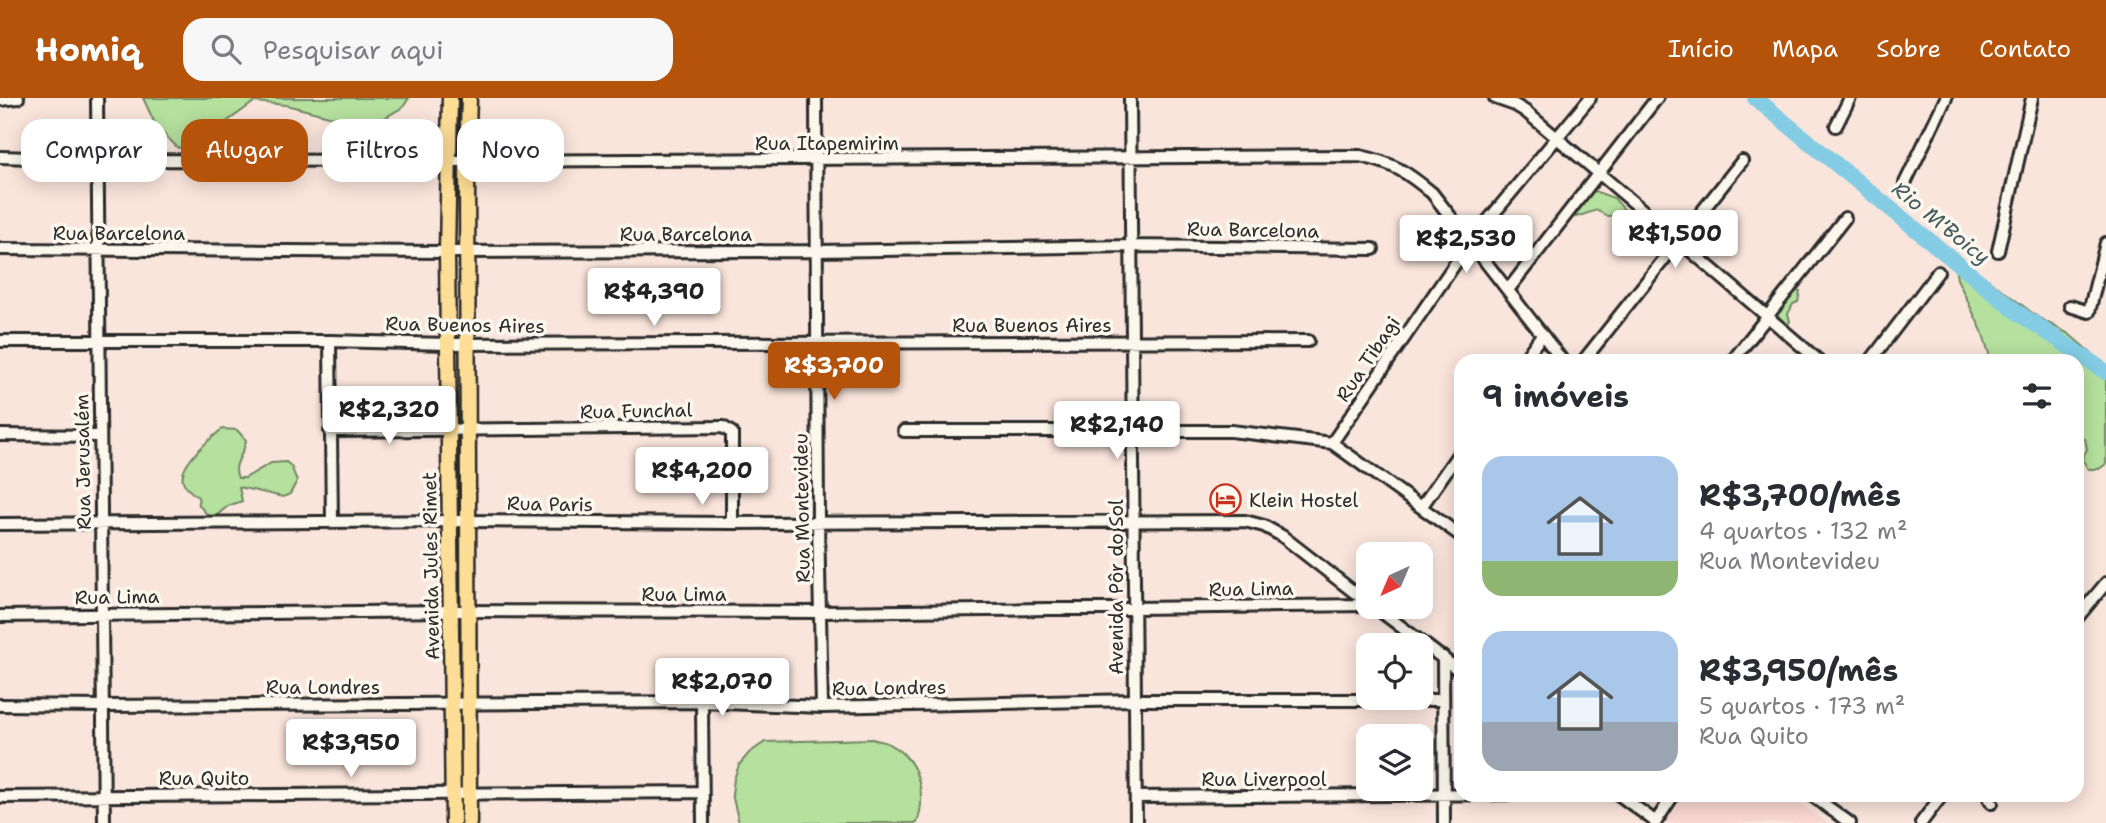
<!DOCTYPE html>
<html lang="pt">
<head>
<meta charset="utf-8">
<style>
	:root { --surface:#fff; --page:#f7f7f7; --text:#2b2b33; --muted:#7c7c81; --accent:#b45309 }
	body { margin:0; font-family:"Shantell Sans",sans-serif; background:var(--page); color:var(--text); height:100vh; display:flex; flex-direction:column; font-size:26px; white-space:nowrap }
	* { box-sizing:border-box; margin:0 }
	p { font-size:23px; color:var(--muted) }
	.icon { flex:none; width:38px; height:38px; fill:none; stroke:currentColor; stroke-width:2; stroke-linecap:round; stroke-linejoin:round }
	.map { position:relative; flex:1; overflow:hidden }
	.panel { position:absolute; left:1454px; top:256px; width:630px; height:448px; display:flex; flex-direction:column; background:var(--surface); border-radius:21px; box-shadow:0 4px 18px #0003 }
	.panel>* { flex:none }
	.guide { position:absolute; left:21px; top:21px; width:665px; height:63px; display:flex; gap:14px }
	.needle { width:46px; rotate:224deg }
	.buttons { position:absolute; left:1356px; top:444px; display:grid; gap:14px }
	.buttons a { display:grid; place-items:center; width:77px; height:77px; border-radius:14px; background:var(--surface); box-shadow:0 4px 18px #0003; font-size:35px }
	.price { position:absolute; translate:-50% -60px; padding:0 16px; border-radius:7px; background:#fff; color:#222; font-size:23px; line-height:46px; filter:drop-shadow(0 2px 4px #0008) }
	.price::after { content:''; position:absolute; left:50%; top:42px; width:21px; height:16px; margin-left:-10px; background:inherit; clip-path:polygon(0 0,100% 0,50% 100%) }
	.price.active { background:var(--accent); color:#fff }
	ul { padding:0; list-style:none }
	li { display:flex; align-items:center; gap:21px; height:175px; padding:0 28px }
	li span { display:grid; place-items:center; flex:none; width:196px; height:140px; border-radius:21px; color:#555 }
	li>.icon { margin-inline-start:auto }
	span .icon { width:84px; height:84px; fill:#fffc; stroke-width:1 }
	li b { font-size:30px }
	h2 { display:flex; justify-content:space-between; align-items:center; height:84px; padding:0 28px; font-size:30px }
	.pill { padding:0 24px; border-radius:21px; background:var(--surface); box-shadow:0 4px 18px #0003; font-size:24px; line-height:63px }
	.pill.active { background:var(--accent); color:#fff }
	header { display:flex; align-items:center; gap:42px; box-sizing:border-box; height:98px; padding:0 35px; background:var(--accent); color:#fff }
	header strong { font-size:33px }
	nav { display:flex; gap:38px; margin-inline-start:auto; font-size:24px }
	.search { width:490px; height:63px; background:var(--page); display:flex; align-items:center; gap:18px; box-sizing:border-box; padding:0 24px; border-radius:21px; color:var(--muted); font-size:26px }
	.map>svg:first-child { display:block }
	.built { fill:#f9d8d1 }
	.green { fill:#b5e09d; stroke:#708664; stroke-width:2 }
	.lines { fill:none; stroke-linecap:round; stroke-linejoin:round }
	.river { stroke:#83cce4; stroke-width:16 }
	.minor-casing { stroke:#2b2b2b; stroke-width:16 }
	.major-casing { stroke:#2b2b2b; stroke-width:19 }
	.minor { stroke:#fbf7ec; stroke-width:10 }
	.major { stroke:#fedd96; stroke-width:14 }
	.labels { text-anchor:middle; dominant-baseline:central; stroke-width:7; stroke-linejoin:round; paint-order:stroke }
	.street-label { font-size:19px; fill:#2b2b2b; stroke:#fbf7ec }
	.poi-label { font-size:19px; fill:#2b2b2b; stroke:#fbf7ec; text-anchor:start }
	.water-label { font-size:21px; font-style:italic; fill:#455b62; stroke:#fbf7ec }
</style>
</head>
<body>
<header>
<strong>Homiq</strong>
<div class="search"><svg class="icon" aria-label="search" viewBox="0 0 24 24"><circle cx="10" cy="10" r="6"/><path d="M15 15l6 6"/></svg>Pesquisar aqui</div>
<nav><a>Início</a><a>Mapa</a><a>Sobre</a><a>Contato</a></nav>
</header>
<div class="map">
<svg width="2106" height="725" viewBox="0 0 2106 725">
	<rect width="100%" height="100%" fill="#fae5dc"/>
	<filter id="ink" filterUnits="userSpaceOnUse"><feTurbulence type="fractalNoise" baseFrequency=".0143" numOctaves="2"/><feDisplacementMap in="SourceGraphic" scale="14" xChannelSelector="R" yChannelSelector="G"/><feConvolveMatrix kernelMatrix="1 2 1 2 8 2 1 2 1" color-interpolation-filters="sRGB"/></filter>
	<g filter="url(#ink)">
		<!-- built -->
		<path class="built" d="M1686,696L1787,697L1828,725H1665Z"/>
		<!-- green -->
		<path class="green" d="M143,0H409L403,9L376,25L341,21L286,7L254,4L207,38L178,50L156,28Z
			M1594,93L1614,100L1629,117L1607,118L1597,112L1576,119L1578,108Z
			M1964,163L2039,220L2069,236L2106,268V366L2099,371H2088L2082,361L2087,351L2085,341L2077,340V262H1991L1982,233L1957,181L1955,169Z
			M1800,193L1798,204L1793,206L1788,216L1790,223L1788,227L1784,228L1777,224L1775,215L1790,194Z
			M222,331L237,332L246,342C245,356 231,366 238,380H245L271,365L286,364L291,368L297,383L290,396L283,399L239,389L242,403L228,408L216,418L209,419L199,407L198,399C192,395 185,390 183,383C178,367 211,340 222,331Z
			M872,641C877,643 884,643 889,646C919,661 927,696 917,725H739L732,696L734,681L739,667L749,655L765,644Z"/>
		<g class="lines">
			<!-- river -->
			<path class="river" d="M1755,0L2017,214L2106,274"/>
			<defs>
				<path id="minor" d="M97,0L104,725
					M816,0L818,424L822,609
					M1130,0L1136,725
					M1495,0L1515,7L1525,13L1678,142L1818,262
					M0,2L18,0
					M1836,28L1850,0
					M0,59L97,62L448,63L1360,58C1393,65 1407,74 1432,95L1562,262
					M1905,85L1946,0
					M0,151L447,154L818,153L1130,148L1373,151
					M1998,153L2032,0
					M1508,192L1657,0
					M2070,208L2089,214L2106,145
					M0,243H330L448,246L1308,243
					M330,243L332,425
					M1524,262L1541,238
					M1584,262L1742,63
					M1733,262L1845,120
					M1871,262L1938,174
					M330,333L723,329L732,335V425
					M904,333H1231L1332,345L1461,438
					M0,337L100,338
					M1332,345L1470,144L1590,0
					M1422,408L1461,352
					M0,426L468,423L732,425L1245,423L1264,428L1282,438L1368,505
					M1375,509L1461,574
					M0,518L451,513L821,514L1368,507
					M2077,520L2106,485
					M1443,559L1444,725
					M702,604L703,725
					M0,607L103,608L702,604L822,609L1134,602H1443
					M1618,696L1656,724
					M1810,696L1850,725
					M1987,696L1992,705
					M0,699L702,694
					M1136,699L1518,696
					M1655,725L1674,696
					M1921,725L1943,696"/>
				<path id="major" d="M450,0L447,154L453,725
					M469,0L467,63L469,725"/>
			</defs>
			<!-- minor casing -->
			<use href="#minor" class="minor-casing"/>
			<!-- major casing -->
			<use href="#major" class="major-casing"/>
			<!-- minor -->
			<use href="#minor" class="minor"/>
			<!-- major -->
			<use href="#major" class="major"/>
		</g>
	</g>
	<!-- icons -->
	<defs>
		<symbol id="hotel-ring" viewBox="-11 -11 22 22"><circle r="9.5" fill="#fbf7ec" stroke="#c8321e" stroke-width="1.5"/><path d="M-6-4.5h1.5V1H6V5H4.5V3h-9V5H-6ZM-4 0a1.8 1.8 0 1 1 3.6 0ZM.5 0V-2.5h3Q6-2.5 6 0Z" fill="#c8321e"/></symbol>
	</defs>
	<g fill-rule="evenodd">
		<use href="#hotel-ring" x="1208" y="384" width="35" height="35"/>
	</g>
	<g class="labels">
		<!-- street labels -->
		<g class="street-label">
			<text x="827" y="45">Rua Itapemirim</text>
			<text transform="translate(1253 132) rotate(1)">Rua Barcelona</text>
			<text x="119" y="135">Rua Barcelona</text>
			<text x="686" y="136">Rua Barcelona</text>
			<text transform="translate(465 227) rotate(1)">Rua Buenos Aires</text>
			<text x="1032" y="227">Rua Buenos Aires</text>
			<text transform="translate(1368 261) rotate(-56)">Rua Tibagi</text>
			<text transform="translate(636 313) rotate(-1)">Rua Funchal</text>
			<text transform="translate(83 364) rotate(-91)">Rua Jerusalém</text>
			<text transform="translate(550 406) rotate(1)">Rua Paris</text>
			<text transform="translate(802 410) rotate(-91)">Rua Montevideu</text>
			<text transform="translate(431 468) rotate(-91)">Avenida Jules Rimet</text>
			<text transform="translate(1116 489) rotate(-90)">Avenida Pôr do Sol</text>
			<text transform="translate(1251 491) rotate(-1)">Rua Lima</text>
			<text x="684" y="496">Rua Lima</text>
			<text transform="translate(117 499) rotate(-1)">Rua Lima</text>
			<text x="323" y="589">Rua Londres</text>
			<text transform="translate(889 590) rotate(-1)">Rua Londres</text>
			<text x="204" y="680">Rua Quito</text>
			<text x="1264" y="681">Rua Liverpool</text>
		</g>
		<!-- poi labels -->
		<g class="poi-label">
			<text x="1249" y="402">Klein Hostel</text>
		</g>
		<!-- water labels -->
		<g class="water-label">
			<text transform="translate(1941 125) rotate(39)">Rio M'Boicy</text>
		</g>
	</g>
</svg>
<div class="buttons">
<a><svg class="needle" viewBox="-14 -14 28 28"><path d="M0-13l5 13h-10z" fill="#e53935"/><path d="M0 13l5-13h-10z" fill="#7c7c81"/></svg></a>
<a><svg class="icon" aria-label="locate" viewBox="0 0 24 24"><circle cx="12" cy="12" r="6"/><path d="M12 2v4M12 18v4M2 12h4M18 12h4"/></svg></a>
<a><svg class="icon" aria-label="layers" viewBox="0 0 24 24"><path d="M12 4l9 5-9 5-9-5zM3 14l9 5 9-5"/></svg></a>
</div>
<b class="price" style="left:1675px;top:172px">R$1,500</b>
<b class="price" style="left:1466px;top:177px">R$2,530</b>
<b class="price" style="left:654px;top:230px">R$4,390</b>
<b class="price active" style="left:834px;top:304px">R$3,700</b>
<b class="price" style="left:389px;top:348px">R$2,320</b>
<b class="price" style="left:1117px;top:363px">R$2,140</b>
<b class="price" style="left:702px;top:409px">R$4,200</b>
<b class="price" style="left:722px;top:620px">R$2,070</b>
<b class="price" style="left:351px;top:681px">R$3,950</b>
<div class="guide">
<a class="pill">Comprar</a>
<a class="pill active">Alugar</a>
<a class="pill">Filtros</a>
<a class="pill">Novo</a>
</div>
<section class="panel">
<h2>9 imóveis<svg class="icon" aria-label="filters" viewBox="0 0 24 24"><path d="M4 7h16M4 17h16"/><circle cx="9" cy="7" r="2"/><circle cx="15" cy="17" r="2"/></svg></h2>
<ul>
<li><span style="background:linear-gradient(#a9c7e8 75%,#8fb573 0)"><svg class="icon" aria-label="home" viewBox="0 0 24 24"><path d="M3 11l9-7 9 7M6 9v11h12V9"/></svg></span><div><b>R$3,700/mês</b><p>4 quartos · 132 m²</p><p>Rua Montevideu</p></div></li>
<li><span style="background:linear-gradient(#a9c7e8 65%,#9aa5b1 0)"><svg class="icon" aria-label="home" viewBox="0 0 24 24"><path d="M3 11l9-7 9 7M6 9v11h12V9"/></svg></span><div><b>R$3,950/mês</b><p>5 quartos · 173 m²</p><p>Rua Quito</p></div></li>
</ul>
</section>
</div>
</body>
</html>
